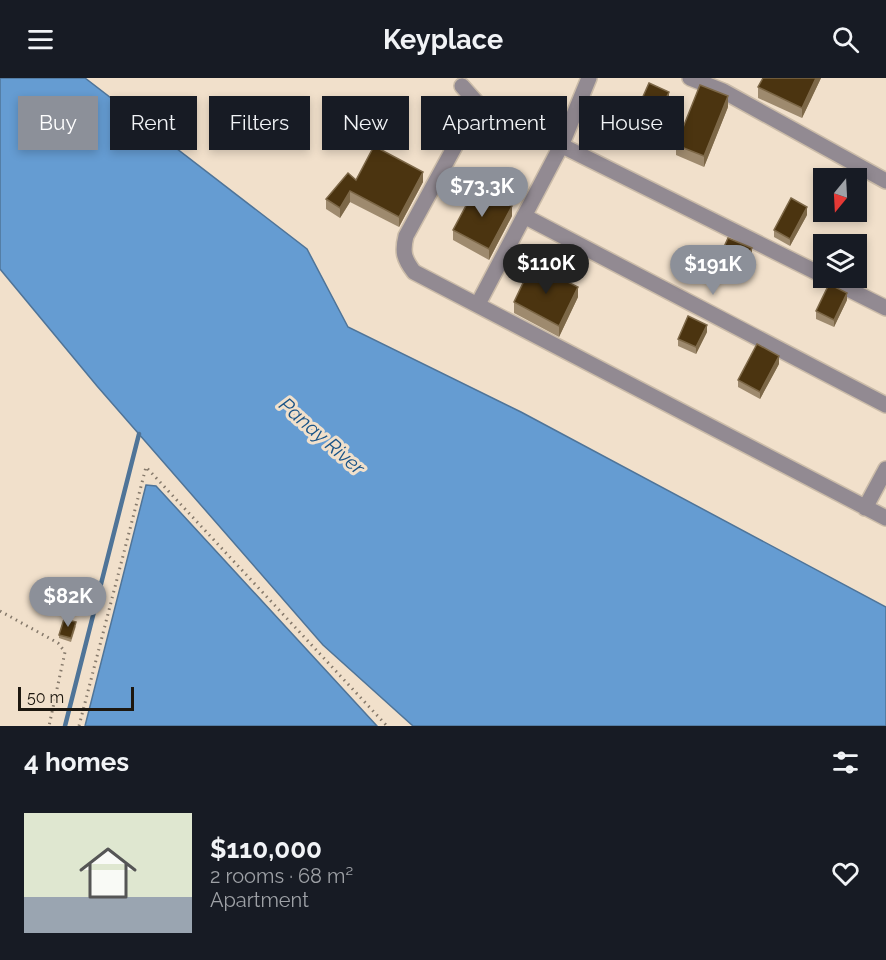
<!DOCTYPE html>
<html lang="en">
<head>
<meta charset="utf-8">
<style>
	:root { --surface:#171b24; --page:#242831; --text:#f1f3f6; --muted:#9ea1a6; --accent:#8c9099 }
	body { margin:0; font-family:Raleway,sans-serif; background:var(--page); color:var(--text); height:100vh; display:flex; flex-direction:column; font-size:22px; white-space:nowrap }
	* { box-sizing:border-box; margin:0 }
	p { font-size:20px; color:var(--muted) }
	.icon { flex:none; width:33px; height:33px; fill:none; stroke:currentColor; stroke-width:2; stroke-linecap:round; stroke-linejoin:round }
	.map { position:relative; height:648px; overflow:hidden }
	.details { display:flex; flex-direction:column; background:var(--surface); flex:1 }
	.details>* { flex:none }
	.guide { position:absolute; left:18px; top:18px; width:850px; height:54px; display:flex; gap:12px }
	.needle { width:39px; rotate:198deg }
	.tools { position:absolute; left:813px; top:90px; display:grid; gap:12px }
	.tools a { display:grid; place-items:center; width:54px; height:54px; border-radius:0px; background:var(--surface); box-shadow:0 3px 9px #0003; font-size:30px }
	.scale { position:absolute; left:18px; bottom:15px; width:116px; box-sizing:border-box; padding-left:6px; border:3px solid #1d170f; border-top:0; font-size:16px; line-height:21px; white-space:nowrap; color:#1d170f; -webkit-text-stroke:4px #f1e0cb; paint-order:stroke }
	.price { position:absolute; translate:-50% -51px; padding:0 14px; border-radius:21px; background:var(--accent); color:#fff; font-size:20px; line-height:39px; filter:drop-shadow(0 2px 3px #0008) }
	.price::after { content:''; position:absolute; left:50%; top:36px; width:18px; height:14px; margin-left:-9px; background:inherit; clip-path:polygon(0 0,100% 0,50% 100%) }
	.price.active { background:#222; color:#fff }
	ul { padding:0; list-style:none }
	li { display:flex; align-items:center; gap:18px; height:150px; padding:0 24px }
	li span { display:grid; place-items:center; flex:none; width:168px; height:120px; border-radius:0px; color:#555 }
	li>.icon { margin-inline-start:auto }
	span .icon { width:72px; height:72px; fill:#fffc; stroke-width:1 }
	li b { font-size:26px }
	h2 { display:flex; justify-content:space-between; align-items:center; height:72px; padding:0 24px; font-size:26px }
	.pill { padding:0 21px; border-radius:0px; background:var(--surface); box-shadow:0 3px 9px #0003; font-size:21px; line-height:54px }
	.pill.active { background:var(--accent); color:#fff }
	header { display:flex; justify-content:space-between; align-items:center; height:78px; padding:0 24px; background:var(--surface); font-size:27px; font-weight:700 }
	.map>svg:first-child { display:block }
	.water { fill:#659cd2; stroke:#4f7498; stroke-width:1.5 }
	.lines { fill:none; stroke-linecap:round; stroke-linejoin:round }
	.stream { stroke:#4f7498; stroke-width:4.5 }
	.minor-casing { stroke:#cbbca9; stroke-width:18 }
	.path { stroke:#85796b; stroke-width:3; stroke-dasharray:1.5 4.5; stroke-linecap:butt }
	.minor { stroke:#928a92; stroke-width:15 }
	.wall { fill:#9e8a6e }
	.shaded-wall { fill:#7d6848 }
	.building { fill:#4b3410; stroke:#7d6848; stroke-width:1.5 }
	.labels { text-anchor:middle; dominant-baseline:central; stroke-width:6; stroke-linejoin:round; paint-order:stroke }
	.water-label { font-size:20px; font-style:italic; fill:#195387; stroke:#f1e0cb }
</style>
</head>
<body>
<header><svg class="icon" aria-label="menu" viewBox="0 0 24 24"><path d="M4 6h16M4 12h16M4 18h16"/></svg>Keyplace<svg class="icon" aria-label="search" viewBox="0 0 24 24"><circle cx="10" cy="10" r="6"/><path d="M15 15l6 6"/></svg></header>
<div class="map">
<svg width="886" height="648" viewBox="0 0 886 648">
	<rect width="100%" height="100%" fill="#f1e0cb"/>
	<!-- water -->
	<path class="water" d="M0,0H85L307,171L348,249L521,334L886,529V648H413L323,567L97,308L0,191Z
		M146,407L156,408L377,648H85Z"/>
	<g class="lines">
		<!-- stream -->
		<path class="stream" d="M65,648L139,356"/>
		<defs>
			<path id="minor" d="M690,0L723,13L886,103
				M462,8L478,26L824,198
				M478,26L406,158C402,174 404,181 414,194L886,440
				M524,138L886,327
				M826,200L886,230
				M478,226L562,66L589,0
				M865,430L886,391"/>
		</defs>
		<!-- minor casing -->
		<use href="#minor" class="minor-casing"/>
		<!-- path -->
		<path class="path" d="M0,533L58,565L65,574L49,648
			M79,648L146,389L387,648"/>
		<!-- minor -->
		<use href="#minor" class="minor"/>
	</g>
	<!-- wall -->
	<path class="wall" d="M821,0L802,40L758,20V9Z
		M669,21L653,56L633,48V41Z
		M728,29L704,89L676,77V67Z
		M611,40L596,70L582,63V56Z
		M356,102L423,104L399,149L350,124L340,140L326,131V121Z
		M825,134H847L843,144L825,135Z
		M807,137L790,168L774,159V152Z
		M512,138L489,182L453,162V152Z
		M752,177L739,205L716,194V187Z
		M578,219L559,259L514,235V224Z
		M847,222L834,249L816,241V233Z
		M707,254L696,276L678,268V261Z
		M779,286L760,321L738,309V302Z
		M76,548L71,564L59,560V557Z"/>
	<!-- shaded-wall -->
	<path class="shaded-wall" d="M816,0H821L802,40V30Z
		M669,14V21L653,56V49Z
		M728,18V29L704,89V78Z
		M611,33V40L596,70V63Z
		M423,94V104L399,149V139Z
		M350,113V124L340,140V130Z
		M512,128V138L489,182V171Z
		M807,129V137L790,168V161Z
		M844,134H847L843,144V137Z
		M752,170V177L739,205V197Z
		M578,209V219L559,259V248Z
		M847,215V222L834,249V242Z
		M707,247V254L696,276V269Z
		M779,278V286L760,321V314Z"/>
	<!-- building -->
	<path class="building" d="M763,0H816L802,30L758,9Z
		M649,5L669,14L653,49L633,41Z
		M700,7L728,18L704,78L676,67Z
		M597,26L611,33L596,63L582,56Z
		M374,68L423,94L399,139L350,113L340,130L326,121L348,95L356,102Z
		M476,109L512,128L489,171L453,152Z
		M791,120L807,129L790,161L774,152Z
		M836,134H844L843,137Z
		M728,160L752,170L739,197L716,187Z
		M532,186L578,209L559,248L514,224Z
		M829,206L847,215L834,242L816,233Z
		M688,238L707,247L696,269L678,261Z
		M757,266L779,278L760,314L738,302Z
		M64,541L76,544L71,560L59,557Z"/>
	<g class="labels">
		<!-- water labels -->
		<g class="water-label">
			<text transform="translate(322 358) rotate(41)">Panay River</text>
		</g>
	</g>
</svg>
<div class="tools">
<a><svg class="needle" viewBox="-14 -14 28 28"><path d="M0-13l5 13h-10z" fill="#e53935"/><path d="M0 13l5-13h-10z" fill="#9ea1a6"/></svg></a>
<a><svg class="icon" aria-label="layers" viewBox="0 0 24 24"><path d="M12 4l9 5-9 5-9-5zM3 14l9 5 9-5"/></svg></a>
</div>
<div class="scale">50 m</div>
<b class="price" style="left:482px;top:140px">$73.3K</b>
<b class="price active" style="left:546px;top:217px">$110K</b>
<b class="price" style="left:713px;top:218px">$191K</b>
<b class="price" style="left:68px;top:550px">$82K</b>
<div class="guide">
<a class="pill active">Buy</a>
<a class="pill">Rent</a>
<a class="pill">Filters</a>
<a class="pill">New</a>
<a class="pill">Apartment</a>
<a class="pill">House</a>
</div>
</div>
<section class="details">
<h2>4 homes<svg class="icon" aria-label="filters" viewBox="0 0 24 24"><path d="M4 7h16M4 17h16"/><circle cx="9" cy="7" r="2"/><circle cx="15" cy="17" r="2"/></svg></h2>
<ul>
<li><span style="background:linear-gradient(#dfe7d0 70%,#9aa5b1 0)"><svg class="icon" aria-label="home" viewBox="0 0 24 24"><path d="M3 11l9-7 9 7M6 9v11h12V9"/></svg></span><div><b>$110,000</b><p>2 rooms · 68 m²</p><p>Apartment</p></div><svg class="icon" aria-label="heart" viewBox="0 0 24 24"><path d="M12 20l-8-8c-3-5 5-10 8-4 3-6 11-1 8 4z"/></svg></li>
</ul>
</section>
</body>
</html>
